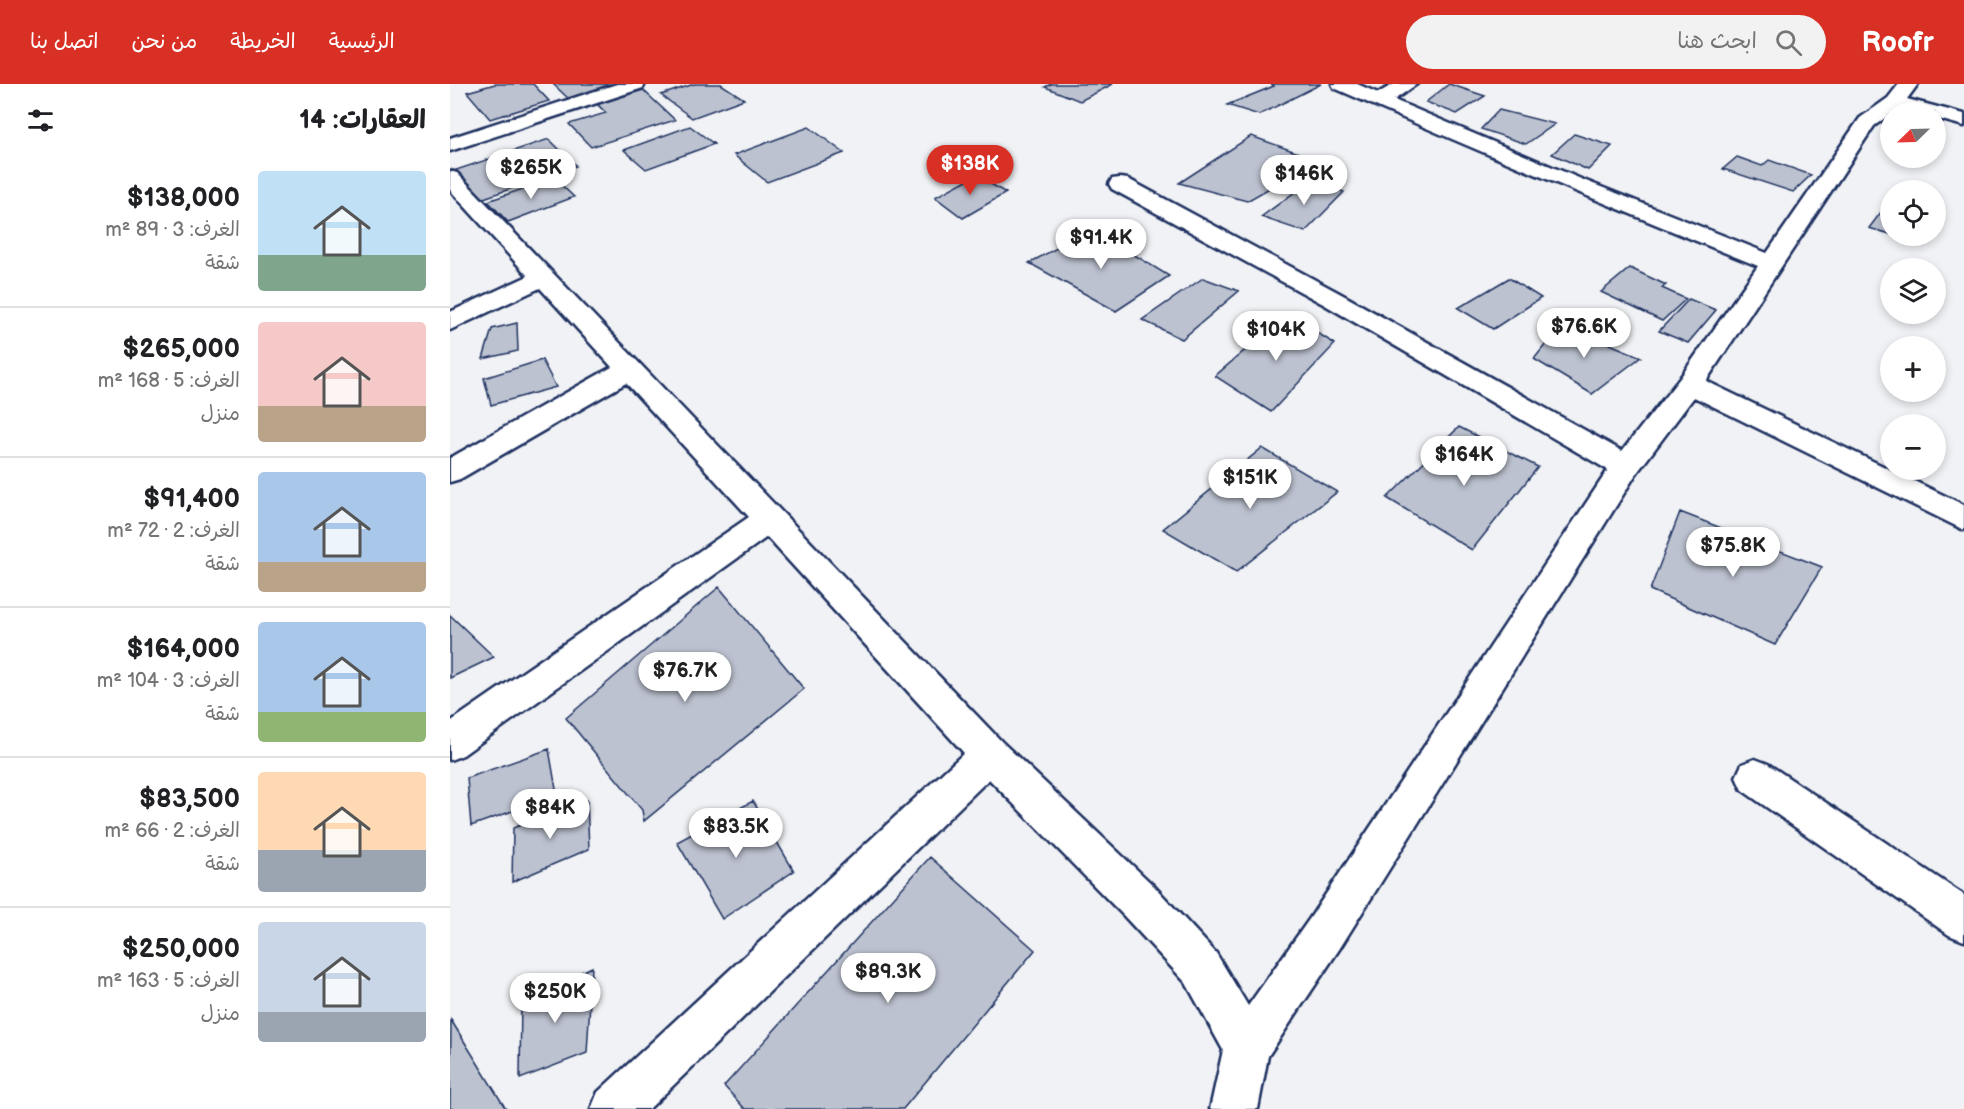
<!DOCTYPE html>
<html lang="ar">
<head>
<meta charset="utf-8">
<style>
	:root { --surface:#fff; --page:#f2f2f2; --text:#202124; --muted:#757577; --line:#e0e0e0; --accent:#d93025 }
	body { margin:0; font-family:"Balsamiq Sans","Playpen Sans Arabic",sans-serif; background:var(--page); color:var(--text); direction:rtl; height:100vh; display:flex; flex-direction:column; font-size:22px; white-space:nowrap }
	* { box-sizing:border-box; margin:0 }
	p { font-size:20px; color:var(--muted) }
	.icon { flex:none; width:33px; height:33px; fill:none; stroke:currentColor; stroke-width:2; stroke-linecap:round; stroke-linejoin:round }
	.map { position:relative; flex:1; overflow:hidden; direction:ltr }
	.details { display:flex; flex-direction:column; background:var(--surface); width:450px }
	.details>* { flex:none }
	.needle { width:39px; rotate:247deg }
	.controls { position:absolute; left:1430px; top:18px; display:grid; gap:12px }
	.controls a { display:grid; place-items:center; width:66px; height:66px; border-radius:50%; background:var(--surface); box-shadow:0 3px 9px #0003; font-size:30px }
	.price { position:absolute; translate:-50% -51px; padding:0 14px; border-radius:21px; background:#fff; color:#222; font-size:20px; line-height:39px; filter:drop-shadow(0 2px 3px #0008) }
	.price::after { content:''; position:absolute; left:50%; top:36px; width:18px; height:14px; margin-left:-9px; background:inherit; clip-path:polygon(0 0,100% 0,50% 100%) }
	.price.selected { background:var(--accent); color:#fff }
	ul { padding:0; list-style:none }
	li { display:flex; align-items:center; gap:18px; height:150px; padding:0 24px }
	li+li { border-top:2px solid var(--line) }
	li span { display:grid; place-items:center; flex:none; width:168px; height:120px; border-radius:6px; color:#555 }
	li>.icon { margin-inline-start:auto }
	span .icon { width:72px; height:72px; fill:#fffc; stroke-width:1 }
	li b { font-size:26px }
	h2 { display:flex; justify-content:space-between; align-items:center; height:72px; padding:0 24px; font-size:26px }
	header { display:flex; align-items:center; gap:36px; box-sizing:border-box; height:84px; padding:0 30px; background:var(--accent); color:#fff }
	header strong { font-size:28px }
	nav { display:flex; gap:33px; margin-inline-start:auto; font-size:21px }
	.search { width:420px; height:54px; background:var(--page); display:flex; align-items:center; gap:15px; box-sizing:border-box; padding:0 21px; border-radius:33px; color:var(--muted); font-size:22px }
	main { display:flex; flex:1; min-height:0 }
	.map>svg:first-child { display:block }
	.building { fill:#bcc2d0; stroke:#1b2f5e; stroke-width:1.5 }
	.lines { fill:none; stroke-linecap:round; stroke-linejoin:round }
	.street-casing { stroke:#1b2f5e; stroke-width:5 }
	.street { fill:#fff; fill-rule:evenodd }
</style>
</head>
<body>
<header>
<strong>Roofr</strong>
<div class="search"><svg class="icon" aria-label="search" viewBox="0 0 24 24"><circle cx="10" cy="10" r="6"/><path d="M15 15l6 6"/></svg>ابحث هنا</div>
<nav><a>الرئيسية</a><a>الخريطة</a><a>من نحن</a><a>اتصل بنا</a></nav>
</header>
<main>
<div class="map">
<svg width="1514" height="1025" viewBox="0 0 1514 1025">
	<rect width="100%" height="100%" fill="#f1f2f5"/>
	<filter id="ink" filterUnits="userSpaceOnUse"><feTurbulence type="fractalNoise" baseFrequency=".0167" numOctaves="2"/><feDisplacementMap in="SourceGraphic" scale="12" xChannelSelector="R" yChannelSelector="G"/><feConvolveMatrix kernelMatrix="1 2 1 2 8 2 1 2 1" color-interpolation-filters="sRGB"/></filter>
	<g filter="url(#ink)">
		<!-- building -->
		<path class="building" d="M45,0H83L99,17L40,35L17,8Z
			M103,0H178L121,17Z
			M244,0H271L294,15L242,34L211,11Z
			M601,0H663L630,17L595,3Z
			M821,0H871L809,31L777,21L824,2Z
			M999,0L1035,12L1007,30L976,18Z
			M193,6L225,36L141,63L119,40L156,29L147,20Z
			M1049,26L1105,40L1076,60L1031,45Z
			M240,42L264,60L196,85L174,66Z
			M359,43L394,69L317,98L284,71Z
			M1124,50L1162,62L1138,86L1102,70Z
			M801,52L868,76L797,117L729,99Z
			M99,55L126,82L25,117L0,88Z
			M1287,73L1312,82L1319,76L1361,91L1343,108L1273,85Z
			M526,91L556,109L513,134L485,113Z
			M104,94L124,113L58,138L38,117Z
			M861,96L894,108L855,148L811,133Z
			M1438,119L1440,120V150L1419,144Z
			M642,145L719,192L666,227L579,179Z
			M1444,152H1480L1475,161Z
			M1180,184L1216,201L1212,204L1236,215L1212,237L1151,208Z
			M753,194L789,207L732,255L692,236Z
			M1059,194L1091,214L1043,245L1008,224Z
			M1239,215L1266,226L1238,259L1209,247Z
			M837,230L885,260L821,328L765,292Z
			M67,239L68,267L33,275L42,245Z
			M1112,240L1191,273L1142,310L1084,275Z
			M92,276L106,303L41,321L34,294Z
			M1009,343L1088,383L1022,466L937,414Z
			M812,364L887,408L786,488L713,445Z
			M1230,428L1372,483L1325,561L1200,506Z
			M269,503L354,605L194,737L192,726L116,634Z
			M0,531L44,573L0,594Z
			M99,665L107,711L21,742L17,694Z
			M137,716L139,765L62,798L63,744Z
			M303,717L344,787L272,835L227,758Z
			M480,773L585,866L453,1025H295L274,1002Z
			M142,883L137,969L70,995L71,916Z
			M1,936L56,1025H0Z"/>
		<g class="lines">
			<defs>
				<path id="street" d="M167,0H195L193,4L0,67V54Z
					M882,0H907L928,9L944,0H967L944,16L1131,95L1317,169L1410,34L1438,14L1449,0H1468L1457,15L1514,30V42L1485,34V28H1463L1448,25L1424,42L1256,297L1514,421V446L1244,313L1186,390L890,864L818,972L808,1025H760L773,966L736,899L674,832L539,695L199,1025H141L148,1008L514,669L317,453L13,671L0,676V638L299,433L176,299L10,395L0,398V374L162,283L90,204L0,246V228L78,192L0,106V87L7,89L552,658L704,802L766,869L798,922L860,834L1158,386L875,221L662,105L659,100L662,95L670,94L678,95L893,211L1172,367L1230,294L1308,182C1166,125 1024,65 884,4Z
					M1305,675L1318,680L1514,811V857L1499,851L1292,706L1286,693L1292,680Z"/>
			</defs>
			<!-- street casing -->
			<use href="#street" class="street-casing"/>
			<!-- street -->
			<use href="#street" class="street"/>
		</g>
	</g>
</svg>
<div class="controls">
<a><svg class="needle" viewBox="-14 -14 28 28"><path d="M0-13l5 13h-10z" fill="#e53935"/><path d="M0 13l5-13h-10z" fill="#757577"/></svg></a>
<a><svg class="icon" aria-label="locate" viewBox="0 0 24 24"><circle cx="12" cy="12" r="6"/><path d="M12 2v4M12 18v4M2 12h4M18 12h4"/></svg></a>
<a><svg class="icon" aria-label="layers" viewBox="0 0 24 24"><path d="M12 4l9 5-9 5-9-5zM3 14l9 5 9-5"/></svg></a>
<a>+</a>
<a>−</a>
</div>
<b class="price selected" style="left:520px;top:112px">$138K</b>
<b class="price" style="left:81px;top:116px">$265K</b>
<b class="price" style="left:854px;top:122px">$146K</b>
<b class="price" style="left:651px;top:186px">$91.4K</b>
<b class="price" style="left:1134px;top:275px">$76.6K</b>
<b class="price" style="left:826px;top:278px">$104K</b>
<b class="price" style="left:1014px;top:403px">$164K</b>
<b class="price" style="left:800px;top:426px">$151K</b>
<b class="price" style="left:1283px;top:494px">$75.8K</b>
<b class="price" style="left:235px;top:619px">$76.7K</b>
<b class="price" style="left:100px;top:756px">$84K</b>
<b class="price" style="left:286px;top:775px">$83.5K</b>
<b class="price" style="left:438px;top:920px">$89.3K</b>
<b class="price" style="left:105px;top:940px">$250K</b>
</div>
<section class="details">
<h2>العقارات: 14<svg class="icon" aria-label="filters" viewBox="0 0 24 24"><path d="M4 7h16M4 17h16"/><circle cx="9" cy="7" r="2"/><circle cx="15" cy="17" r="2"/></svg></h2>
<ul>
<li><span style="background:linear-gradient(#bfe0f5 70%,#7fa58c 0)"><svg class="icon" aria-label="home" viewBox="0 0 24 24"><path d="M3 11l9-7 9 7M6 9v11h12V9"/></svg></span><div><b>$138,000</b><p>الغرف: 3 · 89 m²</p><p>شقة</p></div></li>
<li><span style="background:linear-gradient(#f6c9c9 70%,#b9a48a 0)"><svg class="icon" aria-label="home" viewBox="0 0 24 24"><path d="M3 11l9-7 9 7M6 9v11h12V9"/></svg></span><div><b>$265,000</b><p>الغرف: 5 · 168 m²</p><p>منزل</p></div></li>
<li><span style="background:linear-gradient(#a9c7e8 75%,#b9a48a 0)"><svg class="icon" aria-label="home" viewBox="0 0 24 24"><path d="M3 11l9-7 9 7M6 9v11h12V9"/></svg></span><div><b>$91,400</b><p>الغرف: 2 · 72 m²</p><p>شقة</p></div></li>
<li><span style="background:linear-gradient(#a9c7e8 75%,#8fb573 0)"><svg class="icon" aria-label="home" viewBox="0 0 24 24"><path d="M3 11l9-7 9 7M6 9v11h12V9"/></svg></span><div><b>$164,000</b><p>الغرف: 3 · 104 m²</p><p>شقة</p></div></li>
<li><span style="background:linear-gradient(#ffd9b3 65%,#9aa5b1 0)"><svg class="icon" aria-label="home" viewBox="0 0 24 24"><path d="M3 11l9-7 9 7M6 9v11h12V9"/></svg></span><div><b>$83,500</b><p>الغرف: 2 · 66 m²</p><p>شقة</p></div></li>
<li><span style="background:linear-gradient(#c9d6e8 75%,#9aa5b1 0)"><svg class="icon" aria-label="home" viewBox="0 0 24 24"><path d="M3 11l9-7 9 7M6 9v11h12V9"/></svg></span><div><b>$250,000</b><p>الغرف: 5 · 163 m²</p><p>منزل</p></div></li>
</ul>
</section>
</main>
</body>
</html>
